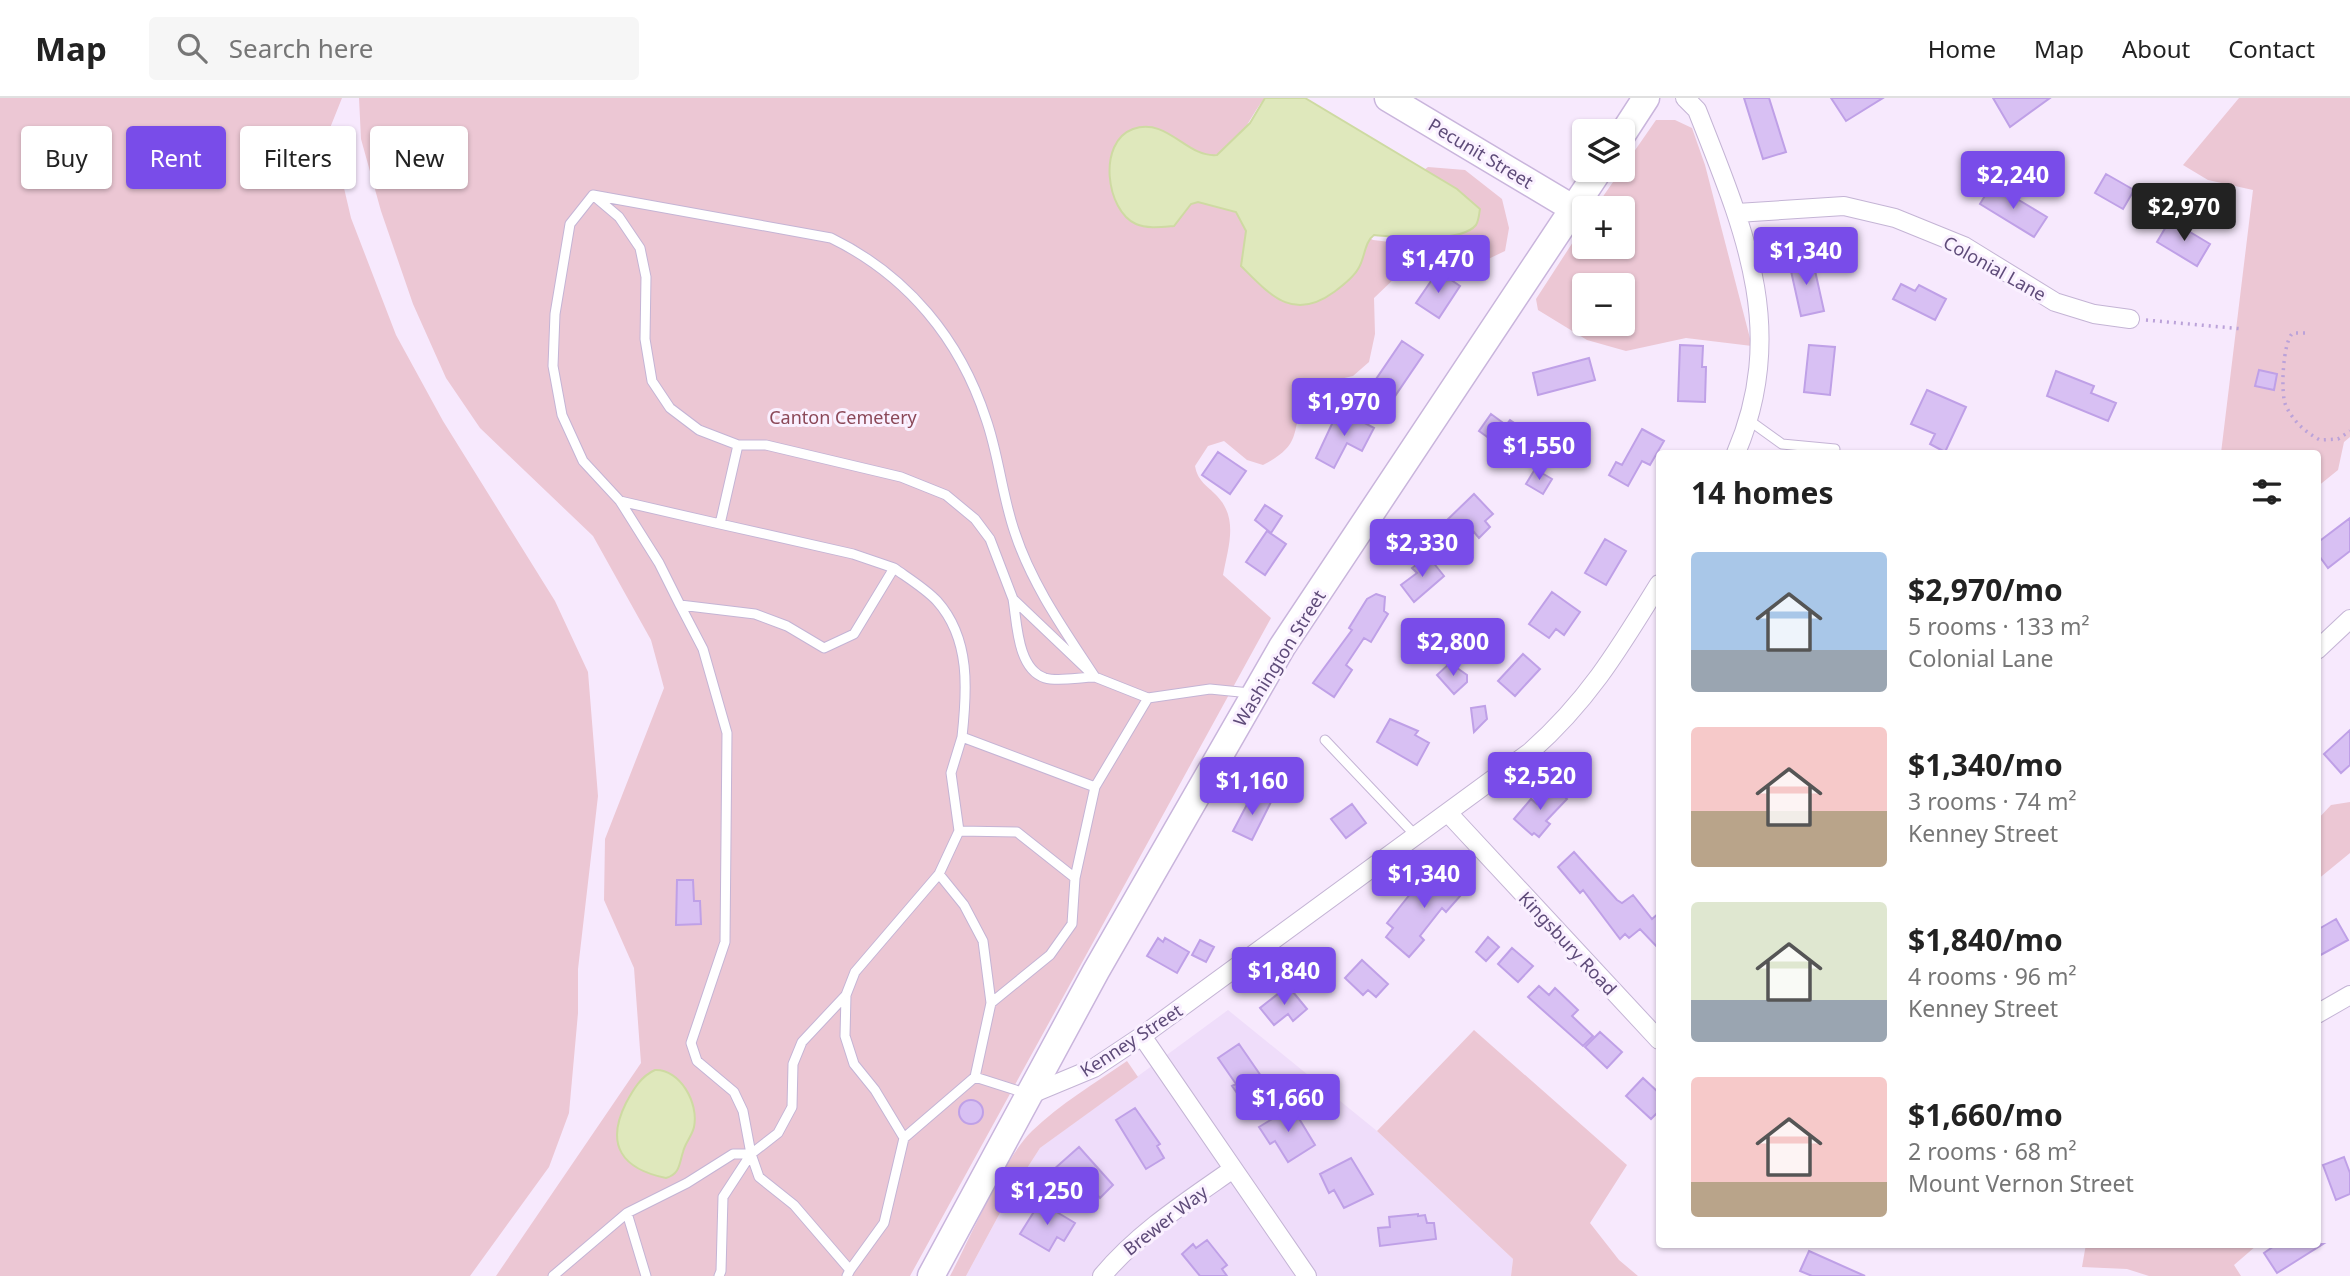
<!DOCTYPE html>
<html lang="en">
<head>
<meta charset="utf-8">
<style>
	:root { --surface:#fff; --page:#f6f6f6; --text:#222; --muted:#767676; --line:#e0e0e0; --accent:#794ce9 }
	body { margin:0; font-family:"Noto Sans",sans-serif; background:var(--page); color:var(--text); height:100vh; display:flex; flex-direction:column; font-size:26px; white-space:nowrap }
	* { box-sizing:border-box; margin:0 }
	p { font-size:23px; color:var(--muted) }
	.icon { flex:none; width:38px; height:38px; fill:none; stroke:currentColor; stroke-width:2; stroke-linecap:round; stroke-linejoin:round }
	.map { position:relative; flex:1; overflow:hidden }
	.side { position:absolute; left:1656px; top:352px; width:665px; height:798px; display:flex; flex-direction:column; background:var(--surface); border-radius:7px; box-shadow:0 2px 5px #0004 }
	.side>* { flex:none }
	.banner { position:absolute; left:21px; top:28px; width:665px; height:63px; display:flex; gap:14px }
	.tools { position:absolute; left:1572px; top:21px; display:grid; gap:14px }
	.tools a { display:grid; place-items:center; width:63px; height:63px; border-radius:7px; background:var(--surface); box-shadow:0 2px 5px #0004; font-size:35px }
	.price { position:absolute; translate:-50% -60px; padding:0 16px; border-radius:7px; background:var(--accent); color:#fff; font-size:23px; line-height:46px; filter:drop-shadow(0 2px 4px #0008) }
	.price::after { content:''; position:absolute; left:50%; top:42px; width:21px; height:16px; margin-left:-10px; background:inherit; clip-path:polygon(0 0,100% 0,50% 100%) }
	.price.active { background:#222; color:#fff }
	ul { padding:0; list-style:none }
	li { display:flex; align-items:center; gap:21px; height:175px; padding:0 35px }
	li span { display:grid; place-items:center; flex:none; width:196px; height:140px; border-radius:7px; color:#555 }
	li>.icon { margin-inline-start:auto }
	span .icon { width:84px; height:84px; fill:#fffc; stroke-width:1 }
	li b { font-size:30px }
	h2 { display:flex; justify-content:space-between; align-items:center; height:84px; padding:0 35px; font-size:30px }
	.chip { padding:0 24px; border-radius:7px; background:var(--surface); box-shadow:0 2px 5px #0004; font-size:24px; line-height:63px }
	.chip.active { background:var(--accent); color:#fff }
	header { display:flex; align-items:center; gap:42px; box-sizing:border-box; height:98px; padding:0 35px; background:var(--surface); border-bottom:2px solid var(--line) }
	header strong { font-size:33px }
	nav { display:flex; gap:38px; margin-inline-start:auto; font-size:24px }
	.search { width:490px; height:63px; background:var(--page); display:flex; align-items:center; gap:18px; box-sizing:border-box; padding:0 24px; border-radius:7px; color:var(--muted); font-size:26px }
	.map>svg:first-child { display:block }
	.residential { fill:#efddfa }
	.green { fill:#ecc7d4; fill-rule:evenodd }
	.water { fill:#dfe8bc; stroke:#cedaa2; stroke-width:2 }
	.building { fill:#d8c0f3; stroke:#bfa0e7; stroke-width:2 }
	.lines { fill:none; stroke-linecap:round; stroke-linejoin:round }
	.lane-casing { stroke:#c4b4d5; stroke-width:11 }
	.street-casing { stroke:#c4b4d5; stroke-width:20 }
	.secondary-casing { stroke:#c9b5dc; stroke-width:29 }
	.path { stroke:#bba2d9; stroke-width:3.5; stroke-dasharray:2 5; stroke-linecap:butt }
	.lane { stroke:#fff; stroke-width:9 }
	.street { stroke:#fff; stroke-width:18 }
	.secondary { stroke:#fff; stroke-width:26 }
	.labels { text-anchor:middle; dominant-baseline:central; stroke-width:6; stroke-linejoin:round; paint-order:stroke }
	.street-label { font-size:18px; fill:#5e4b79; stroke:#faf0ff }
	.park-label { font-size:18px; fill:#8b4858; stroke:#faf0ff }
</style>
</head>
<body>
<header>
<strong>Map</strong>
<div class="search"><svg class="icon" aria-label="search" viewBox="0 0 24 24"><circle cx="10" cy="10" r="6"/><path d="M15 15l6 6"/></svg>Search here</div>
<nav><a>Home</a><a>Map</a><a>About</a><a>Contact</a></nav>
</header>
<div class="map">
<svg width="2350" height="1178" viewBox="0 0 2350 1178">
	<rect width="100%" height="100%" fill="#f7e9fd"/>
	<!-- residential -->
	<path class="residential" d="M1228,912L1377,1033L1513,1161L1511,1178H966L1008,1100L1040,1050Z"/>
	<!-- green -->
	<path class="green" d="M0,0H342L330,30L351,120L396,237L443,323L555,503L588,574L598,698L578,871V915L569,1015L549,1069L470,1178H0Z
		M359,0H1265C1249,18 1238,55 1210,58L1192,51L1339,122L1373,142L1407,146L1415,124L1413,80L1428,69L1465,72L1502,101L1509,130L1505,153L1482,164L1423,163L1396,179L1374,200L1375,236L1369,264L1353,278L1327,284L1301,302C1294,338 1298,349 1263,367L1247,362L1224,343L1208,348L1195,368C1198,384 1207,387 1217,398C1239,421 1228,449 1223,477L1271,520L910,1178H496L641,965L634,870L604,802L605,741L664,590L651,542L593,438L480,330L446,280L413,206L381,113L361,41Z
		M2239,0H2350V339L2344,344L2338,372L2317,389V355H2221L2253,92L2208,82L2183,67Z
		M1656,22H1675L1692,30L1705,67L1752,248L1686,240L1626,253L1587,242L1538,212L1536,201L1584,127V149H1622V110H1595ZM1584,187H1622V226H1584Z
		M2350,704V755L2317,782V722L2331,707Z
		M1474,932L1627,1067L1590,1125L1619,1162L1638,1178H1511L1513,1161L1377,1033Z
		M1127,963L1138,979L1040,1050L1008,1100L966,1178H950C970,1141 1004,1060 1032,1033C1060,1006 1095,985 1127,963Z
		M2086,1146H2255L2256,1148L2234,1167L2241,1178H2149L2127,1171L2082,1169Z"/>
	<!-- water -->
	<path class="water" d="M1265,0H1305L1457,91L1480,111C1479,116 1479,122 1476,127C1460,146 1397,139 1374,137C1364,144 1365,161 1358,171C1353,180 1342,188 1334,194C1293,224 1270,197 1241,168L1246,133L1236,114L1198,104L1191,106L1174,128C1162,129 1147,131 1136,126C1106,113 1097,44 1133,31C1168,19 1186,60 1217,57L1250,25Z
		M655,972C680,971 699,1005 694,1029C692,1038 685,1045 683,1054C679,1066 680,1076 666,1080C622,1071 605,1047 626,1005C633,992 641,978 655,972Z"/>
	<!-- building -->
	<path class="building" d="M1744,0H1769L1786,54L1763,61Z
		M1831,0H1883L1846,23Z
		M1993,0H2050L2010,29Z
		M2106,76L2134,92L2123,111L2095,95Z
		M1992,86L2047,119L2034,139L1980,106Z
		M2170,122L2210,146L2197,168L2157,144Z
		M1812,159L1824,213L1801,218L1789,164Z
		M1438,173L1460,188L1439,220L1416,205Z
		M1901,186L1915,193L1919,187L1946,201L1935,222L1893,201Z
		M1402,243L1423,257L1393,301L1372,287Z
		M1680,247L1703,248L1702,269H1706L1705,304L1678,303Z
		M1809,247L1835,249L1830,297L1804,294Z
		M1589,260L1595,282L1538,297L1533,275Z
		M2259,272L2277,276L2274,292L2255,288Z
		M2056,273L2094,288L2091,295L2116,305L2108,323L2047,298Z
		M1927,292L1966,309L1945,354L1930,346L1935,336L1911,326Z
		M1339,311L1374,330L1362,353L1347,345L1334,370L1316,360Z
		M1491,316L1506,327L1510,322L1532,337L1512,365L1500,357L1504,351L1479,333Z
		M1642,331L1664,343L1650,367L1642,363L1628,388L1609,377L1616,364L1622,367Z
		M1218,354L1246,373L1230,396L1202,377Z
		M1535,371L1552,381L1543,396L1526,386Z
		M1474,396L1493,416L1485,423L1490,429L1479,440L1474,434L1464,444L1445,424Z
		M1265,407L1282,418L1271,435L1255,422Z
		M2350,420V453L2328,470L2317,455V445Z
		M1267,433L1286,446L1265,477L1246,464Z
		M1605,441L1626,453L1606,487L1585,475Z
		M1428,458L1444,478L1414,504L1401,487L1417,475L1412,470Z
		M1552,494L1580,514L1564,537L1556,531L1549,540L1529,526Z
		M1376,496L1385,499L1384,513L1388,516L1371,544L1364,540L1346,567L1352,572L1334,599L1313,585L1352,532L1349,530L1367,501Z
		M1523,556L1540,571L1515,598L1498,583Z
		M1450,565L1467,577V584L1454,596L1437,577Z
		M1485,608L1487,621L1474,634L1471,610Z
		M1390,621L1418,633L1415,637L1429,645L1417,667L1377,644Z
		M2350,632V667L2341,675L2324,656Z
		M1553,688L1567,701L1546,723L1550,726L1539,739L1534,735L1532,737L1514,721L1531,701L1537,706Z
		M1253,695L1271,704L1252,742L1233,733Z
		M1352,706L1366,725L1346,740L1331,721Z
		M1574,754L1617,802L1622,805L1633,797L1652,821L1659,815V851L1640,831L1629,840L1625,836L1620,841L1583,792L1580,795L1558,769Z
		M1456,773L1469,788L1446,814L1442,810L1420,838L1424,842L1409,859L1386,839L1393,830L1387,825L1415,790L1434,775L1442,784Z
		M677,782H693L694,803H700L701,826L676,827Z
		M2336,821L2348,842L2317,859V832Z
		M1488,839L1499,849L1486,863L1476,854Z
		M1158,840L1163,844L1165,840L1189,854L1177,875L1147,858Z
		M1200,842L1214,849L1206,864L1192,857Z
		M1512,850L1533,868L1518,884L1498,866Z
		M1362,862L1388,886L1376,899L1368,892L1363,897L1345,880Z
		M1288,888L1307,911L1293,923L1288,916L1274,927L1260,910Z
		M1539,888L1549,897L1555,890L1578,912L1572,918L1593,938L1583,948L1528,899Z
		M1600,934L1622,954L1607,970L1585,949Z
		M1239,946L1270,991L1246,1008L1232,988L1236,986L1218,960Z
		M1643,980L1659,995V1013L1651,1021L1626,998Z
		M959 1014a12 12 0 1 1 24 0a12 12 0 1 1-24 0Z
		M1292,1009L1315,1047L1288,1064L1275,1043L1270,1046L1259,1029Z
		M1135,1010L1160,1046L1157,1048L1164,1060L1146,1071L1116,1022Z
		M1079,1049L1113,1087L1100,1100L1084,1082L1072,1093L1053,1072Z
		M2344,1059L2350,1075V1096L2336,1102L2323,1067Z
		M1351,1060L1373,1096L1344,1110L1334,1092L1329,1095L1320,1076Z
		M1040,1104L1075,1125L1064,1143L1057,1139L1049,1153L1020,1136Z
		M1418,1116V1118L1425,1117L1427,1125H1434L1436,1141L1380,1148L1378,1130L1390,1129L1389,1119Z
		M1207,1142L1227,1167L1222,1171L1227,1178H1200L1182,1156L1193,1146L1196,1150Z
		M2277,1146H2323L2277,1175L2264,1155Z
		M1809,1153L1865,1178H1812L1800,1173Z"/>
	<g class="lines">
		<defs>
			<path id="lane" d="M593,97L570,126L555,216L553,268L562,317L583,363L620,403L659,465L680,507
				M1750,323L1782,346L1835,351
				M738,347L720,426L853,456L894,470
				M620,403L720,426
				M1013,501C1017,524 1017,571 1045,580C1059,584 1080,579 1095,579
				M1095,579C1065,533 1032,487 1015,435C1002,398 999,358 986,321C960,241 907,177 831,140L593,97L619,119L640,150L646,179L645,241L652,283L670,310L699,332L738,347H766L901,379L946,397L975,421L990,441L1013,501L1095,579L1148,600L1210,591L1250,595
				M962,639L951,675L959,733L1017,734L1075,780
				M1325,642L1416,738
				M1095,689L962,639C967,593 971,541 937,503C926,491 908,480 894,470L854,536L824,550L787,528L755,516L680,507L703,551L727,635L725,844L691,945L697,963L734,994L743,1013L751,1056L778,1035L792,1009L793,966L802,944L846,897L855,874L939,776L964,807L983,843L991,905L1050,857L1072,826L1075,780L1095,689L1148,600
				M939,776L959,733
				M846,897L845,938L854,966L875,992L904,1040L975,979L1025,995
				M975,979L991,905
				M751,1056L759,1079L794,1107L850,1172L847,1178
				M627,1115L687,1085L733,1056H751L723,1099L721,1173L719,1178
				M850,1172L884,1125L904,1040
				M553,1178L627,1115L646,1178"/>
			<path id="street" d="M1685,0L1697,12C1743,129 1789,231 1736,355
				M1737,115L1844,108L1895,120L1964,148L2055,204L2094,216L2130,221
				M2317,552L2350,521
				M1449,716L1659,942
				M2317,916L2350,897
				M1142,938L1307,1178
				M1029,997L1094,970L1142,938L1530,654C1588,603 1619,551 1659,486
				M1102,1178C1139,1134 1186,1104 1233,1071"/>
			<path id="secondary" d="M1388,0L1574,111
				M1622,37L1646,0
				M931,1178L1096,873L1282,549L1599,72"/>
		</defs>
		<!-- lane casing -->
		<use href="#lane" class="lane-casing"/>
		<!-- street casing -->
		<use href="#street" class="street-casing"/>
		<!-- secondary casing -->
		<use href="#secondary" class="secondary-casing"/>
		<!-- path -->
		<path class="path" d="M2146,222L2243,231
			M2305,235H2293C2283,242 2280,296 2286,308C2293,323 2305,334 2320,342L2338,341L2350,333"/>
		<!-- lane -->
		<use href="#lane" class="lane"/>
		<!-- street -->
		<use href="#street" class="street"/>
		<!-- secondary -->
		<use href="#secondary" class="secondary"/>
	</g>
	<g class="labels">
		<!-- street labels -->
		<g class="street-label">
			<text transform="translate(1481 55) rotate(31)">Pecunit Street</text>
			<text transform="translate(1995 170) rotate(29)">Colonial Lane</text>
			<text transform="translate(1279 560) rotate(-58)">Washington Street</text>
			<text transform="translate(1568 845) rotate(47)">Kingsbury Road</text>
			<text transform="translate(1131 942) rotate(-33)">Kenney Street</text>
			<text transform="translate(1165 1122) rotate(-38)">Brewer Way</text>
		</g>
		<!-- park labels -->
		<g class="park-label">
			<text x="843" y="319">Canton Cemetery</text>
		</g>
	</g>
</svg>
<div class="tools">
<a><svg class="icon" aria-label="layers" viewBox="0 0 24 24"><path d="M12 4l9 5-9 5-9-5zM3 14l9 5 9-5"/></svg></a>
<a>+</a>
<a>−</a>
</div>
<b class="price" style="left:2013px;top:113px">$2,240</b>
<b class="price active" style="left:2184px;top:145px">$2,970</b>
<b class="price" style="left:1806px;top:189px">$1,340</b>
<b class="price" style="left:1438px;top:197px">$1,470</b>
<b class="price" style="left:1344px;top:340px">$1,970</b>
<b class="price" style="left:1539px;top:384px">$1,550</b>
<b class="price" style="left:1422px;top:481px">$2,330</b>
<b class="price" style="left:1453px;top:580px">$2,800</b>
<b class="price" style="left:1540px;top:714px">$2,520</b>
<b class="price" style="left:1252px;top:719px">$1,160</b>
<b class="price" style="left:1424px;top:812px">$1,340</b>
<b class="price" style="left:1284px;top:909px">$1,840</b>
<b class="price" style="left:1288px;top:1036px">$1,660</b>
<b class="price" style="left:1047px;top:1129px">$1,250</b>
<div class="banner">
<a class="chip">Buy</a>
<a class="chip active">Rent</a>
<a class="chip">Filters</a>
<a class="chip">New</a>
</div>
<section class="side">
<h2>14 homes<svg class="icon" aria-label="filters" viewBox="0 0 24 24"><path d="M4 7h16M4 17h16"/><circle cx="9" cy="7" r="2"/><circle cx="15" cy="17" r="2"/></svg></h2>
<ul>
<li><span style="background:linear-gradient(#a9c7e8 70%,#9aa5b1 0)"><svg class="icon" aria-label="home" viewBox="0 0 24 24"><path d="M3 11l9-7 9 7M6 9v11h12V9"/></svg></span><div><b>$2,970/mo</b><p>5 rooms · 133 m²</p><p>Colonial Lane</p></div></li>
<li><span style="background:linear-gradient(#f6c9c9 60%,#b9a48a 0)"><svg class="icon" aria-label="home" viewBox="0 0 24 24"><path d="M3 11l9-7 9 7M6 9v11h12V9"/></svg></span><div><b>$1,340/mo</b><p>3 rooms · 74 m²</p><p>Kenney Street</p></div></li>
<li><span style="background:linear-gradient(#dfe7d0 70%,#9aa5b1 0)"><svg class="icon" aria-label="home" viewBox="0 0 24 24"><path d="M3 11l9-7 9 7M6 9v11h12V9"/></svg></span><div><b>$1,840/mo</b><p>4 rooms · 96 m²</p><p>Kenney Street</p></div></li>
<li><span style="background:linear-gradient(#f6c9c9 75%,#b9a48a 0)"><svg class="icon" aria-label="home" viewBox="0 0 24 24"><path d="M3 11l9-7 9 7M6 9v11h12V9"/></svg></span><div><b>$1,660/mo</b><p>2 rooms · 68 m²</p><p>Mount Vernon Street</p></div></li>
</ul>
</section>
</div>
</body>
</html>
